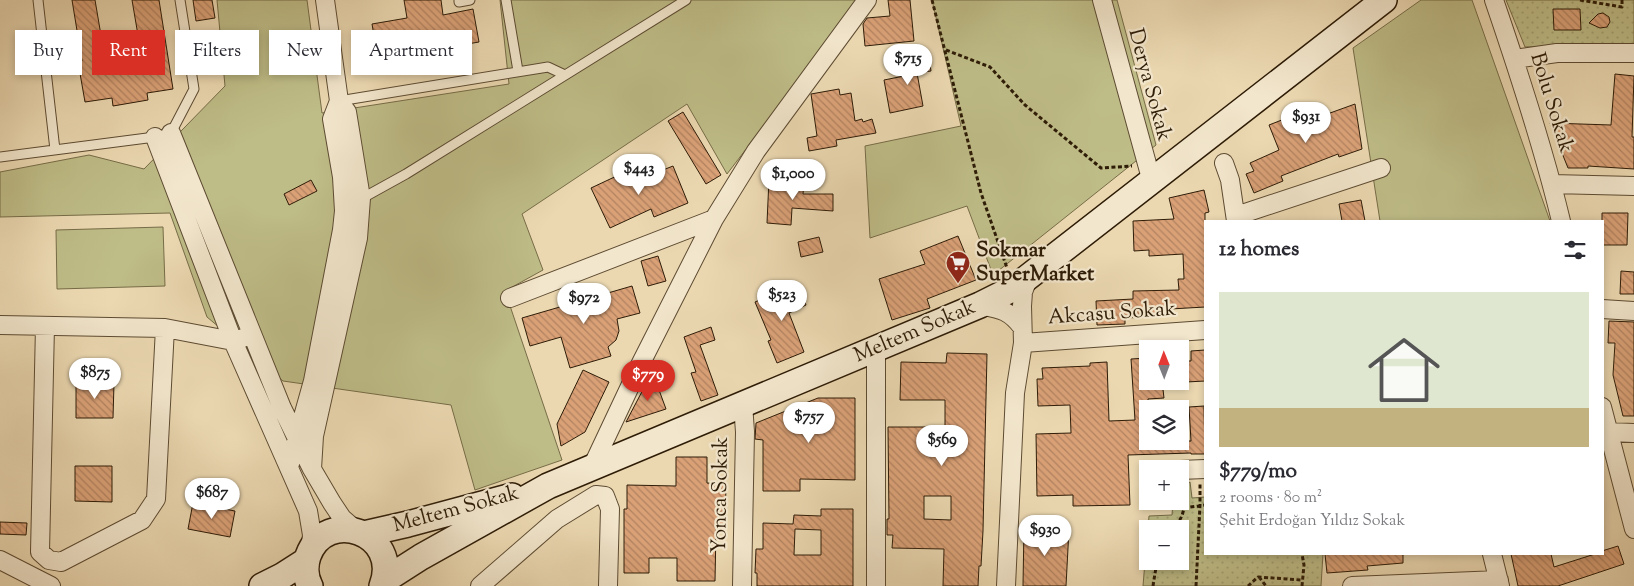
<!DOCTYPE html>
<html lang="en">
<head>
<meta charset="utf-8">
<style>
	:root { --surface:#fff; --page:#f2f2f3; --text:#2b2b33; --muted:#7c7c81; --accent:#d93025 }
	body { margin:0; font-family:"Sorts Mill Goudy",serif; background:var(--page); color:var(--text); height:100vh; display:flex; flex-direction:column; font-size:19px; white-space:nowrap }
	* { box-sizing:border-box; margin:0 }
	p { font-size:16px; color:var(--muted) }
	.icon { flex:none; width:28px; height:28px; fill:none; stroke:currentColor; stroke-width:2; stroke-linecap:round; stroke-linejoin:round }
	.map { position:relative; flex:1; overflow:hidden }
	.drawer { position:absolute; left:1204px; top:220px; width:400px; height:335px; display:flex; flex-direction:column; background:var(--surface); border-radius:0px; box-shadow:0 2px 8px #0003 }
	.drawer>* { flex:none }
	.hud { position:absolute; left:15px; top:30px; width:475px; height:45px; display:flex; gap:10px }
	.needle { width:32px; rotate:359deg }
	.tools { position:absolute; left:1139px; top:340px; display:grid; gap:10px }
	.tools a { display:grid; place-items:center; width:50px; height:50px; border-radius:0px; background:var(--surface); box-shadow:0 2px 8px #0003; font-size:25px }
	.price { position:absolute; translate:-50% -42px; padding:0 11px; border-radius:18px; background:#fff; color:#222; font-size:16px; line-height:32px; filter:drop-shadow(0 1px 2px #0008) }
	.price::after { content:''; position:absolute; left:50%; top:30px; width:15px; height:11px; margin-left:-8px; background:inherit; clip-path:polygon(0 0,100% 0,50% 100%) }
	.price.selected { background:var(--accent); color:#fff }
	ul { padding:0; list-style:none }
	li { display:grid; align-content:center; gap:10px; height:265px; padding:0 15px }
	li span { display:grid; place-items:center; height:155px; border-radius:0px; color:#555 }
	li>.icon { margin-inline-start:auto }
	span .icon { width:90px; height:90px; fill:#fffc; stroke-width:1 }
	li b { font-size:21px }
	h2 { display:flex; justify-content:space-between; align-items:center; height:60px; padding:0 15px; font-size:21px }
	.chip { padding:0 18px; border-radius:0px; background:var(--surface); box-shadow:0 2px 8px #0003; font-size:18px; line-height:45px }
	.chip.selected { background:var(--accent); color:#fff }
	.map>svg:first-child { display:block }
	.green { fill:#bebc87; stroke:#766c47 }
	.park { fill:url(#park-dots); stroke:#766c47 }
	.building { fill:url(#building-back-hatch); stroke:#2e1c07; fill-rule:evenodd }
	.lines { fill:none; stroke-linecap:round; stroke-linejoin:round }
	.service-casing { stroke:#5d4b32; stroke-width:11 }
	.minor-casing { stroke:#5d4b32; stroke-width:20 }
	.secondary-casing { stroke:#2e1c07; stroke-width:28 }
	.path { stroke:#2e1c07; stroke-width:3; stroke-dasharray:4 2.5; stroke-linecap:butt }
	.service { stroke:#f2e6cc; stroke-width:9 }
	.minor { stroke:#f2e6cc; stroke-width:18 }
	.secondary { stroke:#f2e6cc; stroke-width:25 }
	.labels { text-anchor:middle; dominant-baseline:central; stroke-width:4.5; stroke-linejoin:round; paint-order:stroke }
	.street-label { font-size:21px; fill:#2e1c07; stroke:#f2e6cc }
	.poi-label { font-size:21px; font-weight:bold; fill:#2e1c07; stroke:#f2e6cc; text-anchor:start }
</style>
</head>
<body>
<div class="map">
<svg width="1634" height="586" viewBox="0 0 1634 586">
	<defs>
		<pattern id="park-dots" width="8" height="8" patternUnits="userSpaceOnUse" patternTransform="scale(1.25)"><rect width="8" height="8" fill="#bebc87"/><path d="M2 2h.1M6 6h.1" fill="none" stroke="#a4a173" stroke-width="1.8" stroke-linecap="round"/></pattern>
		<pattern id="building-back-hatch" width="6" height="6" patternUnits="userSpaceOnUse" patternTransform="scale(1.25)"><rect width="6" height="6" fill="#daa177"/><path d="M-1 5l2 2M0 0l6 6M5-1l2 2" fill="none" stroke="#b18260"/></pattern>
	</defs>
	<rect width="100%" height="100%" fill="#ebd8b1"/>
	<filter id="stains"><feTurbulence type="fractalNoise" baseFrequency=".004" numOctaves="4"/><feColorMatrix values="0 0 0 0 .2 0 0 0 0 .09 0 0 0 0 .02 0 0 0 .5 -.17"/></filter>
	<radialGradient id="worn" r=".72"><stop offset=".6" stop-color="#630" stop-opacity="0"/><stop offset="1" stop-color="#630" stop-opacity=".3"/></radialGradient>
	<!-- green -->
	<path class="green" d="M217,0H307L322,113L509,84L500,0H860L727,174L687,104L522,214L543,270L505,291L562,460L475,490L451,405L283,381L207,317L170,213L0,217V172L89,155L144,169L225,86Z
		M932,0H1117L1156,145L993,275L967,206L870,238L865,146L961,126Z
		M1421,0H1472L1550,221H1380L1353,48Z
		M163,227L165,286L57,289L56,230Z"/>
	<!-- park -->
	<path class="park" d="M1506,0H1634V46L1525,47Z
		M1190,482L1192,498L1205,497V554H1323L1321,586H1143L1147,537L1148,561H1180V529H1148L1149,516L1172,515L1173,501H1180V489Z"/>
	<!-- building -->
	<path class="building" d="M72,0H95L104,53L140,47L132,0H159L173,89L147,93L148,100L113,106L112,98L85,102L78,62L82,61Z
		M193,0H212L215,18L196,21Z
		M404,0H441L443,15L473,9L479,42L378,59L372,24L407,18Z
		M888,0H910L914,41L865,46L863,24L867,18L890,16Z
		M1553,9H1580L1581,30H1554Z
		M1603,13L1609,17L1610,22L1607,27L1600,28L1589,23L1598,14Z
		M928,51L931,71L917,73L923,106L890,113L884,80L914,74L911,53Z
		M1615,74L1634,76L1632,137H1634V169L1588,166V168H1568L1550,123L1611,125Z
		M839,89L840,95L851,93L855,121L862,119L863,122L872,119L876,133L836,140L837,146L809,151L807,138L817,136L811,94Z
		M1355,104L1362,149L1339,157L1338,154L1281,176L1283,181L1254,193L1246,174L1254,171L1250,163L1279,150L1269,125L1315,107L1319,117Z
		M683,112L721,175L706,184L668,121Z
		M673,166L688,203L654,217L651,209L610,228L591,188L623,173L628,184Z
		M769,179L804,181L803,194H833V211L792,208L791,225L767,223Z
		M311,180L317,191L289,205L284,194Z
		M1204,190L1209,212L1205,213V307L1170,309V316L1125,318V324L1097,325L1096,301L1133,299V291L1179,290L1178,279H1184L1183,254L1149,256V250L1134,251L1133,221L1174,219L1169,198Z
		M1361,200L1365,221H1342L1339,204Z
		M1602,213H1628L1627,245H1602Z
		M958,236L976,280L927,299L930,308L892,320L879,279L925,264L920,251Z
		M819,237L823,252L801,257L798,242Z
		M658,256L666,281L648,286L641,261Z
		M1621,271L1634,272V294H1620Z
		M796,284L806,305L789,313L804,352L777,363L768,341L771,340L755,302Z
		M632,286L640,313L617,319L619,331L616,340L608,347L611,356L570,368L561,337L530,346L522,318Z
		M1609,321L1634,322V416H1623L1613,375L1615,343H1608Z
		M711,327L715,340L700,345L718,395L701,401L691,373L696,372L684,337Z
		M1205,350V381L1186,382L1185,361H1191V351Z
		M947,353L987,354L983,531L981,566H979L978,586H943L944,549L892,548L893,535H887V519H889L888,427H945V400H900L901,362L946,363ZM924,496H951V520L924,519Z
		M1148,358V381H1162L1164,398L1148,399V441H1191L1189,407L1204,406L1205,454H1191V453L1128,455L1130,505L1073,506V495L1037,496L1036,434L1071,433L1070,405L1038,406L1037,379H1043L1042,368L1090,366V363L1107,362L1109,421L1135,420L1131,359Z
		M583,370L609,382L585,432L561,446L557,424Z
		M655,379L666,409L626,422L647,382Z
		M76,383H114L113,418H76Z
		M818,398H855V480L800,479V491H763V440L755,439L756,423Z
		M676,457H707V483L726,484L725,528H716L715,581H677V558H649V573H624V509H627V485L676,486Z
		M75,466H112V502L75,501Z
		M193,503L235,511L230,537L188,529Z
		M821,509H853V586H757V573H755L756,549H763V523L793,524L794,515L821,516ZM795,529L821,530V555H794Z
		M0,522L27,523L26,535L0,534Z
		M1024,527L1069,529L1066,586H1023Z
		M1618,546L1624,564L1558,586H1518L1511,554H1551L1554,567L1595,554H1602V551Z
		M1325,554H1403V563L1367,566L1368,570L1327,573Z"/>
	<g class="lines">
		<defs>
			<path id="service" d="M38,0L55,150
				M459,0V2L470,0
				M506,0L518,71
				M339,101L548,67L565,75
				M0,157L155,137L171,133L194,89L180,0
				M359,200L406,174L686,0"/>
			<path id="minor" d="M1102,0L1152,182
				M1494,0C1519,73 1543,146 1561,221
				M1514,59L1557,53H1634
				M171,133L282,408L312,469L332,503L342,518L357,531
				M155,137L233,341L308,511L312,535L310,552
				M1224,163L1230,180L1236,221
				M1552,184L1634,186
				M1236,216L1381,168
				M510,298L714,219
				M980,305C1000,309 1009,310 1022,327
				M1602,309L1634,311
				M0,325L165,328L233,341L243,338
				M45,326L40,552L49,560L61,562L142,520L156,499L165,328
				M1023,343L1205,330
				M876,349V586
				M1602,407L1634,529
				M1608,432L1634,433
				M289,467L313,381L342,230L344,211L342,177L332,119L339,101L325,0
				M592,467L641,363L714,219L756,151L867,0
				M312,469L314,436L358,238L361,198L347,112L339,101
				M1180,470L1205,469
				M1492,554L1500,586
				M0,560L51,586
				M480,586L557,519L596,495L605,496L610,509L608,586
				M742,586L745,432L743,404
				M1006,586L1015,393L1023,343L1022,306L1023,292L1029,276
				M1352,586L1499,580"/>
			<path id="secondary" d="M364,534L408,524L512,496
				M385,580L421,557L548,486L980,305L1014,288L1384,0
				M262,586L282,576L307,560
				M310,586C305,577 305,565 308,556C326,506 402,533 382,586"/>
		</defs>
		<!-- service casing -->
		<use href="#service" class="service-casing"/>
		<!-- minor casing -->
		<use href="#minor" class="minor-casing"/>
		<!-- secondary casing -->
		<use href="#secondary" class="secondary-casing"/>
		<!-- path -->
		<path class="path" d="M932,0L981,193L1007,268
			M1580,0L1622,7V0
			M946,50L990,67L1025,105L1101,168L1132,166
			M1170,529C1179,523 1182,518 1184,508L1205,505
			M1259,577L1266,586
			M1153,586L1157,561
			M1196,586L1200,505V484
			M1248,586L1258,577L1302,580
			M1302,586L1304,565L1302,554"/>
		<!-- service -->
		<use href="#service" class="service"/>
		<!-- minor -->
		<use href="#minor" class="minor"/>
		<!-- secondary -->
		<use href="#secondary" class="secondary"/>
	</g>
	<!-- icons -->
	<defs>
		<symbol id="supermarket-pin" viewBox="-11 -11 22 30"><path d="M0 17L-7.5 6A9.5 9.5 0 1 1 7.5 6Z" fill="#8f2418" stroke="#f2e6cc"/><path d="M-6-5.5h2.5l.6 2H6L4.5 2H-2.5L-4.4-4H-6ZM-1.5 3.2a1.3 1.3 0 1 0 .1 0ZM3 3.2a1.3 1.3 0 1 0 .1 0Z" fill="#fff"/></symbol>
	</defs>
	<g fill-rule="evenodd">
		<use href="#supermarket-pin" x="944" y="249" width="28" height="38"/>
	</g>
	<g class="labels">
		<!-- street labels -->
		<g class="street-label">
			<text transform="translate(1149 85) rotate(75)">Derya Sokak</text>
			<text transform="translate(1551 103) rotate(73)">Bolu Sokak</text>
			<text transform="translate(1112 314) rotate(-4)">Akcasu Sokak</text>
			<text transform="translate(915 332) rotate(-23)">Meltem Sokak</text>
			<text transform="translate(721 495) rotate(-89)">Yonca Sokak</text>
			<text transform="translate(456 510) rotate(-15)">Meltem Sokak</text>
		</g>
		<!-- poi labels -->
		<g class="poi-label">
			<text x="976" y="251">Sokmar<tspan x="976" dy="24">SuperMarket</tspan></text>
		</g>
	</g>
	<rect width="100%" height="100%" filter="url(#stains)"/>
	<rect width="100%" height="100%" fill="url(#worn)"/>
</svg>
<div class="tools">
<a><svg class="needle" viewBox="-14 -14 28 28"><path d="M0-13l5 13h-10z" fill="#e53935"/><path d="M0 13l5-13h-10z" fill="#7c7c81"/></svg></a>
<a><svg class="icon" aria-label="layers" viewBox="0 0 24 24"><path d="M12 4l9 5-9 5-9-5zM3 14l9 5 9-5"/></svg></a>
<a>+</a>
<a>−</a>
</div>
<b class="price" style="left:908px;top:86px">$715</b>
<b class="price" style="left:1306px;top:144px">$931</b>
<b class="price" style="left:639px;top:196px">$443</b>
<b class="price" style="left:793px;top:201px">$1,000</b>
<b class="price" style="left:782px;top:322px">$523</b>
<b class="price" style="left:584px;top:325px">$972</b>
<b class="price" style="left:95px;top:400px">$875</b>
<b class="price selected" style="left:648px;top:402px">$779</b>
<b class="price" style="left:809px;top:444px">$757</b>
<b class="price" style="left:942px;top:467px">$569</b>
<b class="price" style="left:212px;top:520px">$687</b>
<b class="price" style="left:1045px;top:557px">$930</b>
<div class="hud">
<a class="chip">Buy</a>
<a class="chip selected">Rent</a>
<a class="chip">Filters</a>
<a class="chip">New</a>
<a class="chip">Apartment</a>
</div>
<section class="drawer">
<h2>12 homes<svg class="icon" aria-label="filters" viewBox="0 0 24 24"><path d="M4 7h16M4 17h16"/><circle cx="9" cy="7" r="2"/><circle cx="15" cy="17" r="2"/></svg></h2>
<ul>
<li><span style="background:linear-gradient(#dfe7d0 75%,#c2b280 0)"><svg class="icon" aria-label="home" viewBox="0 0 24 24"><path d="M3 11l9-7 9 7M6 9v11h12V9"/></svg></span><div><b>$779/mo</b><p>2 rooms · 80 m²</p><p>Şehit Erdoğan Yıldız Sokak</p></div></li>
</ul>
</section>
</div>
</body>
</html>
